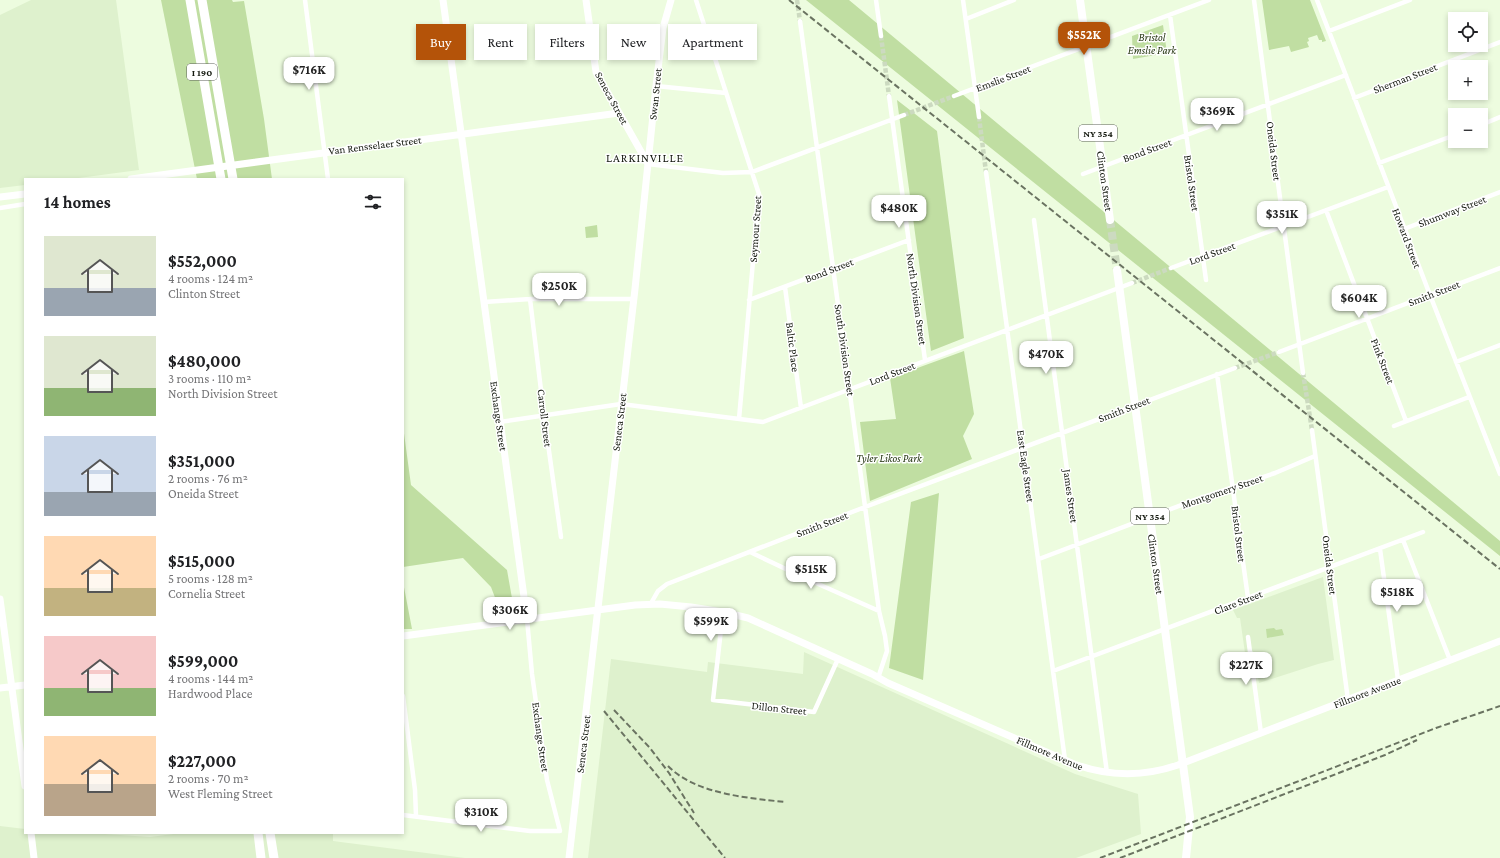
<!DOCTYPE html>
<html lang="en">
<head>
<meta charset="utf-8">
<style>
	:root { --surface:#fff; --page:#f2f2f2; --text:#202124; --muted:#757577; --accent:#b45309 }
	body { margin:0; font-family:"Crimson Pro",serif; background:var(--page); color:var(--text); height:100vh; display:flex; flex-direction:column; font-size:15px; white-space:nowrap }
	* { box-sizing:border-box; margin:0 }
	p { font-size:13px; color:var(--muted) }
	.icon { flex:none; width:22px; height:22px; fill:none; stroke:currentColor; stroke-width:2; stroke-linecap:round; stroke-linejoin:round }
	.map { position:relative; flex:1; overflow:hidden }
	.panel { position:absolute; left:24px; top:178px; width:380px; height:656px; display:flex; flex-direction:column; background:var(--surface); border-radius:0px; box-shadow:0 2px 6px #0003 }
	.panel>* { flex:none }
	.top-card { position:absolute; left:416px; top:24px; width:380px; height:36px; display:flex; gap:8px }
	.fabs { position:absolute; left:1448px; top:12px; display:grid; gap:8px }
	.fabs a { display:grid; place-items:center; width:40px; height:40px; border-radius:0px; background:var(--surface); box-shadow:0 2px 6px #0003; font-size:20px }
	.price { position:absolute; translate:-50% -34px; padding:0 9px; border-radius:8px; background:#fff; color:#222; font-size:13px; line-height:26px; filter:drop-shadow(0 1px 2px #0008) }
	.price::after { content:''; position:absolute; left:50%; top:24px; width:12px; height:9px; margin-left:-6px; background:inherit; clip-path:polygon(0 0,100% 0,50% 100%) }
	.price.on { background:var(--accent); color:#fff }
	ul { padding:0; list-style:none }
	li { display:flex; align-items:center; gap:12px; height:100px; padding:0 20px }
	li span { display:grid; place-items:center; flex:none; width:112px; height:80px; border-radius:0px; color:#555 }
	li>.icon { margin-inline-start:auto }
	span .icon { width:48px; height:48px; fill:#fffc; stroke-width:1 }
	li b { font-size:17px }
	h2 { display:flex; justify-content:space-between; align-items:center; height:48px; padding:0 20px; font-size:17px }
	.tag { padding:0 14px; border-radius:0px; background:var(--surface); box-shadow:0 2px 6px #0003; font-size:14px; line-height:36px }
	.tag.on { background:var(--accent); color:#fff }
	.map>svg:first-child { display:block }
	.built { fill:#def1cd }
	.green { fill:#c0dea2 }
	.lines { fill:none; stroke-linecap:round; stroke-linejoin:round }
	.street-tunnel { stroke:#ccdac0; stroke-width:4.5; stroke-dasharray:4.5 2; stroke-linecap:butt }
	.primary-tunnel { stroke:#ccdac0; stroke-width:8; stroke-dasharray:8 4; stroke-linecap:butt }
	.street { stroke:#fff; stroke-width:4.5 }
	.secondary { stroke:#fff; stroke-width:7 }
	.primary { stroke:#fff; stroke-width:8 }
	.highway { stroke:#fff; stroke-width:9 }
	.rail { stroke:#6a7361; stroke-width:2; stroke-dasharray:6 3; stroke-linecap:butt }
	.labels { text-anchor:middle; dominant-baseline:central; stroke-width:3; stroke-linejoin:round; paint-order:stroke }
	.shield { fill:#fff; stroke:#5a5e57; stroke-width:1 }
	.shield-label { font-size:10px; font-weight:bold; fill:#14190f }
	.park-label { font-size:11px; font-style:italic; fill:#21320d; stroke:#fff }
	.street-label { font-size:11px; fill:#14190f; stroke:#fff }
	.neighbourhood-label { font-size:12px; letter-spacing:1px; fill:#14190f; stroke:#fff }
</style>
</head>
<body>
<div class="map">
<svg width="1500" height="858" viewBox="0 0 1500 858">
	<rect width="100%" height="100%" fill="#edfcdf"/>
	<!-- built -->
	<path class="built" d="M31,0H116L139,170L71,179H25V185L0,188V15Z
		M1323,577L1334,660L1318,664L1259,683L1253,651L1245,653L1240,618H1237L1233,610Z
		M804,652L1075,774L1138,794L1141,834L1076,858H588L611,659L707,672L708,662L803,674Z
		M0,826L25,829V833H90L150,837L181,833H333V841L465,858H0Z"/>
	<!-- green -->
	<path class="green" d="M161,0H232L233,2L244,1L264,119L272,179H197Z
		M806,0H849L1500,541V556Z
		M1262,0H1310L1326,41L1322,42V40H1319L1317,35L1308,38L1309,41L1307,42L1309,47L1291,52L1289,46L1269,50Z
		M1163,25L1167,53L1133,59L1132,36Z
		M897,100L937,131L964,338L931,351Z
		M597,225L598,237L586,238L585,227Z
		M964,351L974,414L963,436L972,459L870,501L860,422L896,419L890,378Z
		M403,426L411,485L507,570L515,615L502,616L491,587L463,558L403,567Z
		M939,493L923,680L889,668L911,502Z
		M403,582L412,629H403Z
		M1274,628L1276,630L1282,629L1284,635L1267,638L1266,629Z"/>
	<g class="lines">
		<!-- street-tunnel -->
		<path class="street-tunnel" d="M797,0L800,21
			M881,36L889,96
			M904,115L954,96
			M979,117L986,172
			M1132,283L1171,268
			M1235,368L1279,352
			M1303,373L1312,430"/>
		<!-- primary-tunnel -->
		<path class="primary-tunnel" d="M1110,220L1117,270"/>
		<!-- street -->
		<path class="street" d="M305,0L328,179
			M696,0L759,194L739,419
			M876,0L881,36
			M963,0L979,117
			M1254,0L1303,373
			M1317,0L1430,295L1500,474
			M1170,15L1206,280
			M966,19L1014,0
			M800,21L879,611L885,636L887,651L878,678
			M1329,31L1410,0
			M656,86L726,93
			M889,96L925,360
			M954,96L1209,0
			M1354,98L1500,42
			M1481,125L1500,117
			M1379,163L1455,135
			M648,164L723,173L752,172L904,115
			M986,172L1065,760
			M1083,174L1346,75
			M0,208L25,204
			M1326,210L1406,421
			M1034,220L1107,773
			M1404,229L1500,192
			M1171,268L1388,187
			M785,287L801,408
			M530,299L544,415L561,537
			M749,300L909,240
			M484,302L530,299H634
			M1279,352L1500,268
			M1456,362L1500,345
			M1217,374L1248,598
			M500,422L621,404L763,422L1132,283
			M1394,426L1469,397
			M1312,430L1348,700
			M1403,540L1450,660
			M1380,549L1398,680
			M750,552L807,579L879,611
			M1039,559L1192,501L1275,473L1315,456
			M650,605L658,591L667,584L865,507L1235,368
			M723,612L713,700L814,712L838,659
			M1248,637L1261,733
			M1053,671L1423,532
			M403,696L415,790L416,816
			M403,815L530,831H560L547,780L532,674L527,619"/>
		<!-- secondary -->
		<path class="secondary" d="M443,0L527,619
			M586,0L596,72L648,164
			M131,179L619,113
			M0,197L25,194
			M0,599L25,786
			M403,636L635,605L660,604L691,607L723,612L748,618L872,674L888,683L1074,764C1110,777 1143,777 1178,765L1500,641
			M0,688L25,685
			M31,833L34,858
			M569,858L635,289L656,86L663,28L671,0"/>
		<!-- primary -->
		<path class="primary" d="M1080,0L1110,220
			M1117,270L1190,817L1186,858"/>
		<!-- highway -->
		<path class="highway" d="M190,0L221,179
			M202,0L233,179
			M258,833L261,858
			M270,833L274,858"/>
		<!-- rail -->
		<path class="rail" d="M789,0L1500,569
			M614,710L650,748L669,773L694,813
			M604,711L725,858
			M668,766C695,794 748,798 785,802
			M1100,858L1436,728L1500,706
			M1120,858L1385,755L1417,740"/>
	</g>
	<g class="labels">
		<!-- shield labels -->
		<g class="shield">
			<rect x="187" y="64" width="30" height="16" rx="3"/>
			<rect x="1079" y="125" width="38" height="16" rx="3"/>
			<rect x="1131" y="508" width="38" height="16" rx="3"/>
		</g>
		<g class="shield-label">
			<text x="202" y="72">I 190</text>
			<text x="1098" y="133">NY 354</text>
			<text x="1150" y="516">NY 354</text>
		</g>
		<!-- park labels -->
		<g class="park-label">
			<text x="1152" y="37">Bristol<tspan x="1152" dy="13">Emslie Park</tspan></text>
			<text x="889" y="458">Tyler Likos Park</text>
		</g>
		<!-- street labels -->
		<g class="street-label">
			<text transform="translate(1003 78) rotate(-21)">Emslie Street</text>
			<text transform="translate(1405 78) rotate(-21)">Sherman Street</text>
			<text transform="translate(655 94) rotate(-84)">Swan Street</text>
			<text transform="translate(612 98) rotate(62)">Seneca Street</text>
			<text transform="translate(375 145) rotate(-7)">Van Rensselaer Street</text>
			<text transform="translate(1147 150) rotate(-20)">Bond Street</text>
			<text transform="translate(1274 151) rotate(83)">Oneida Street</text>
			<text transform="translate(1105 181) rotate(82)">Clinton Street</text>
			<text transform="translate(1192 183) rotate(82)">Bristol Street</text>
			<text transform="translate(1452 211) rotate(-21)">Shumway Street</text>
			<text transform="translate(755 229) rotate(-86)">Seymour Street</text>
			<text transform="translate(1407 238) rotate(69)">Howard Street</text>
			<text transform="translate(1212 253) rotate(-20)">Lord Street</text>
			<text transform="translate(829 270) rotate(-21)">Bond Street</text>
			<text transform="translate(1434 293) rotate(-21)">Smith Street</text>
			<text transform="translate(917 299) rotate(82)">North Division Street</text>
			<text transform="translate(793 347) rotate(83)">Baltic Place</text>
			<text transform="translate(845 350) rotate(82)">South Division Street</text>
			<text transform="translate(1383 361) rotate(69)">Pink Street</text>
			<text transform="translate(892 373) rotate(-21)">Lord Street</text>
			<text transform="translate(1124 409) rotate(-21)">Smith Street</text>
			<text transform="translate(499 416) rotate(82)">Exchange Street</text>
			<text transform="translate(545 418) rotate(83)">Carroll Street</text>
			<text transform="translate(619 422) rotate(-83)">Seneca Street</text>
			<text transform="translate(1026 466) rotate(82)">East Eagle Street</text>
			<text transform="translate(1222 491) rotate(-19)">Montgomery Street</text>
			<text transform="translate(1071 496) rotate(82)">James Street</text>
			<text transform="translate(822 524) rotate(-21)">Smith Street</text>
			<text transform="translate(1239 534) rotate(83)">Bristol Street</text>
			<text transform="translate(1156 564) rotate(82)">Clinton Street</text>
			<text transform="translate(1330 565) rotate(83)">Oneida Street</text>
			<text transform="translate(1238 602) rotate(-21)">Clare Street</text>
			<text transform="translate(1367 692) rotate(-21)">Fillmore Avenue</text>
			<text transform="translate(779 708) rotate(6)">Dillon Street</text>
			<text transform="translate(541 737) rotate(82)">Exchange Street</text>
			<text transform="translate(583 744) rotate(-83)">Seneca Street</text>
			<text transform="translate(1050 753) rotate(23)">Fillmore Avenue</text>
		</g>
		<!-- neighbourhood labels -->
		<g class="neighbourhood-label">
			<text x="645" y="158">LARKINVILLE</text>
		</g>
	</g>
</svg>
<div class="fabs">
<a><svg class="icon" aria-label="locate" viewBox="0 0 24 24"><circle cx="12" cy="12" r="6"/><path d="M12 2v4M12 18v4M2 12h4M18 12h4"/></svg></a>
<a>+</a>
<a>−</a>
</div>
<b class="price on" style="left:1084px;top:56px">$552K</b>
<b class="price" style="left:309px;top:91px">$716K</b>
<b class="price" style="left:1217px;top:132px">$369K</b>
<b class="price" style="left:899px;top:229px">$480K</b>
<b class="price" style="left:1282px;top:235px">$351K</b>
<b class="price" style="left:559px;top:307px">$250K</b>
<b class="price" style="left:1359px;top:319px">$604K</b>
<b class="price" style="left:1046px;top:375px">$470K</b>
<b class="price" style="left:811px;top:590px">$515K</b>
<b class="price" style="left:1397px;top:613px">$518K</b>
<b class="price" style="left:510px;top:631px">$306K</b>
<b class="price" style="left:711px;top:642px">$599K</b>
<b class="price" style="left:1246px;top:686px">$227K</b>
<b class="price" style="left:481px;top:833px">$310K</b>
<div class="top-card">
<a class="tag on">Buy</a>
<a class="tag">Rent</a>
<a class="tag">Filters</a>
<a class="tag">New</a>
<a class="tag">Apartment</a>
</div>
<section class="panel">
<h2>14 homes<svg class="icon" aria-label="filters" viewBox="0 0 24 24"><path d="M4 7h16M4 17h16"/><circle cx="9" cy="7" r="2"/><circle cx="15" cy="17" r="2"/></svg></h2>
<ul>
<li><span style="background:linear-gradient(#dfe7d0 65%,#9aa5b1 0)"><svg class="icon" aria-label="home" viewBox="0 0 24 24"><path d="M3 11l9-7 9 7M6 9v11h12V9"/></svg></span><div><b>$552,000</b><p>4 rooms · 124 m²</p><p>Clinton Street</p></div></li>
<li><span style="background:linear-gradient(#dfe7d0 65%,#8fb573 0)"><svg class="icon" aria-label="home" viewBox="0 0 24 24"><path d="M3 11l9-7 9 7M6 9v11h12V9"/></svg></span><div><b>$480,000</b><p>3 rooms · 110 m²</p><p>North Division Street</p></div></li>
<li><span style="background:linear-gradient(#c9d6e8 70%,#9aa5b1 0)"><svg class="icon" aria-label="home" viewBox="0 0 24 24"><path d="M3 11l9-7 9 7M6 9v11h12V9"/></svg></span><div><b>$351,000</b><p>2 rooms · 76 m²</p><p>Oneida Street</p></div></li>
<li><span style="background:linear-gradient(#ffd9b3 65%,#c2b280 0)"><svg class="icon" aria-label="home" viewBox="0 0 24 24"><path d="M3 11l9-7 9 7M6 9v11h12V9"/></svg></span><div><b>$515,000</b><p>5 rooms · 128 m²</p><p>Cornelia Street</p></div></li>
<li><span style="background:linear-gradient(#f6c9c9 65%,#8fb573 0)"><svg class="icon" aria-label="home" viewBox="0 0 24 24"><path d="M3 11l9-7 9 7M6 9v11h12V9"/></svg></span><div><b>$599,000</b><p>4 rooms · 144 m²</p><p>Hardwood Place</p></div></li>
<li><span style="background:linear-gradient(#ffd9b3 60%,#b9a48a 0)"><svg class="icon" aria-label="home" viewBox="0 0 24 24"><path d="M3 11l9-7 9 7M6 9v11h12V9"/></svg></span><div><b>$227,000</b><p>2 rooms · 70 m²</p><p>West Fleming Street</p></div></li>
</ul>
</section>
</div>
</body>
</html>
